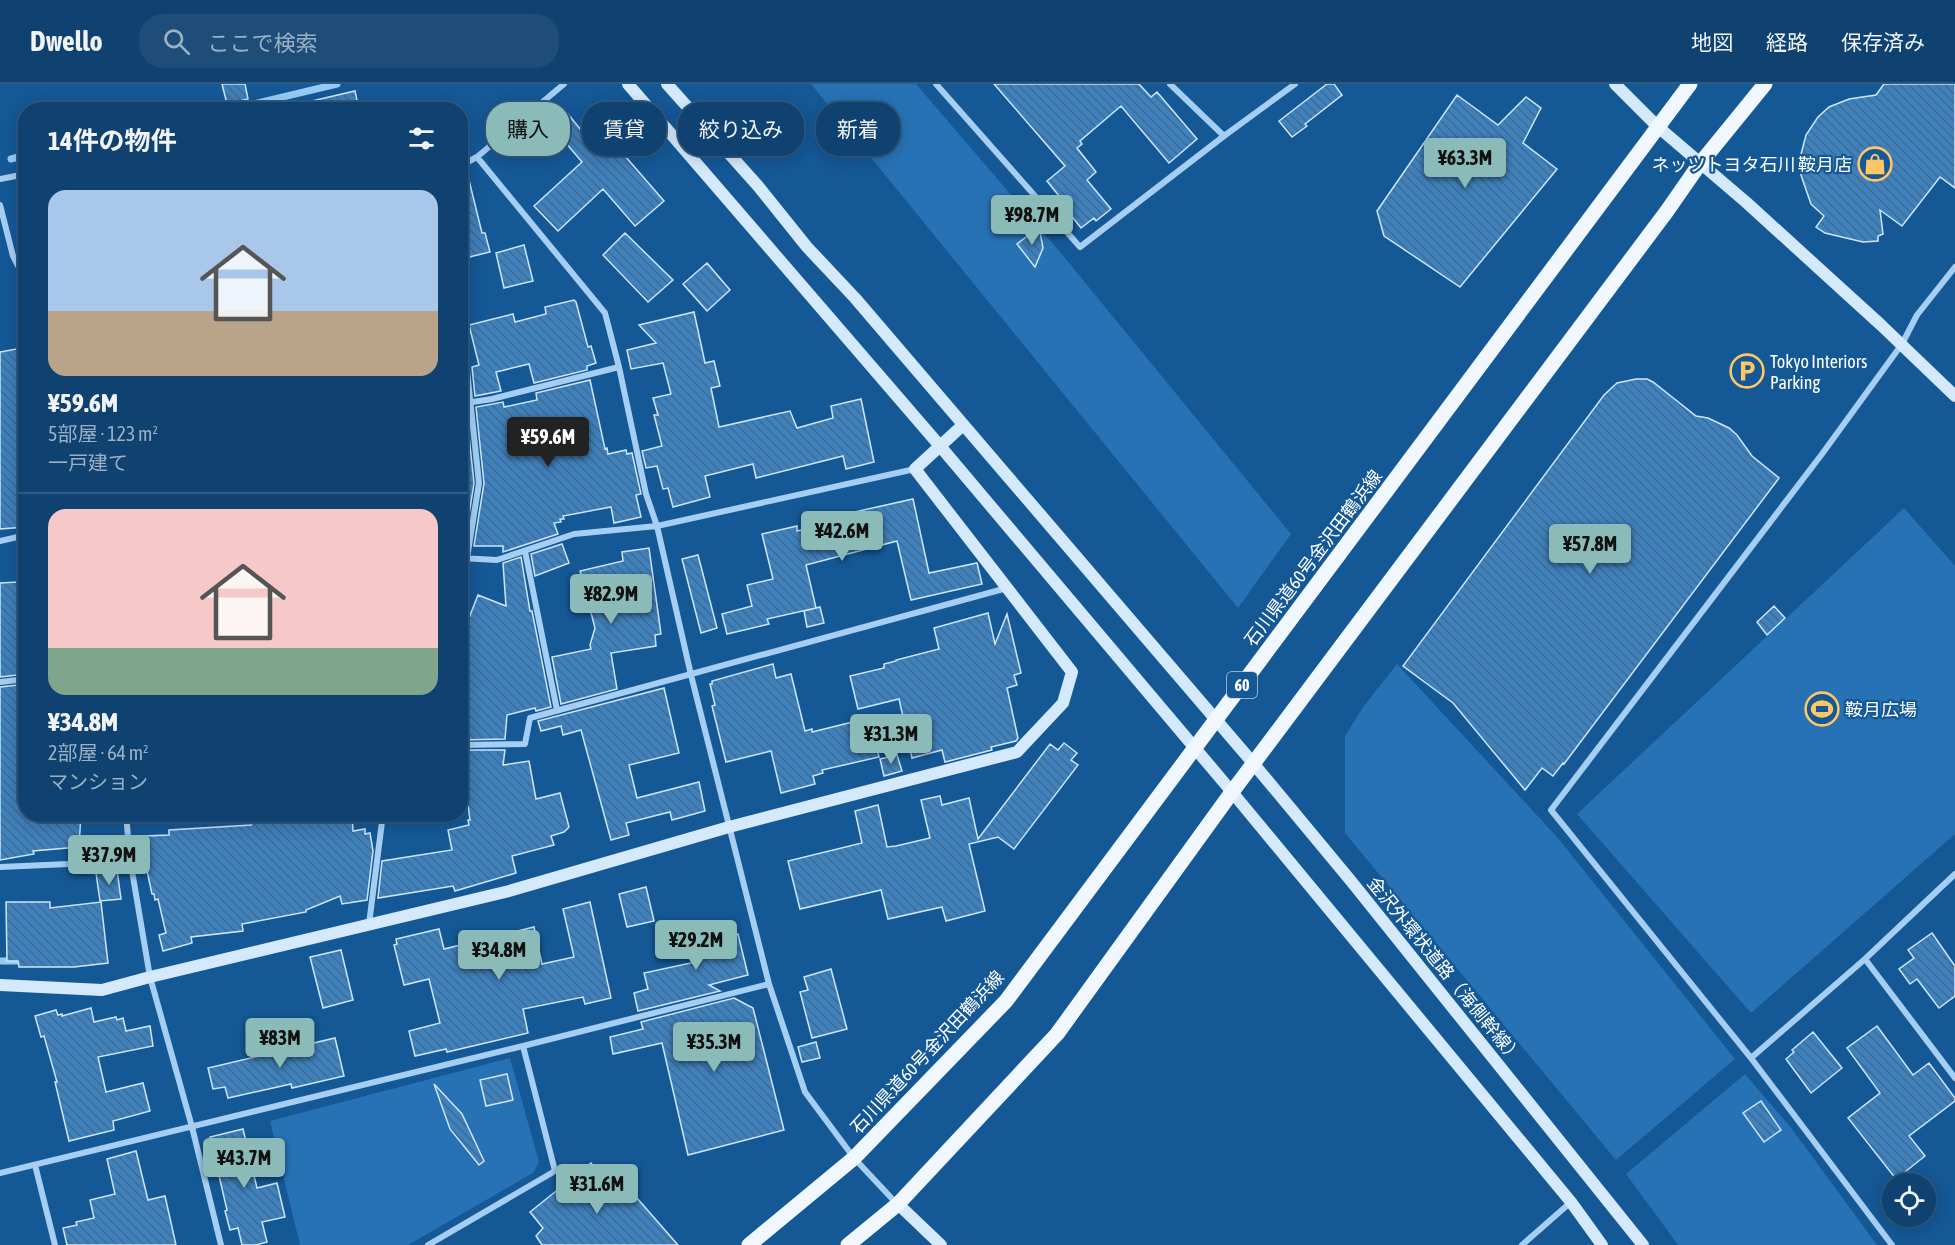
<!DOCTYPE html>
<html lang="ja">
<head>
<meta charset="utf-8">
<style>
	:root { --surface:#0f4270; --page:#1d4d78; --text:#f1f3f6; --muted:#9bb0c3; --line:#2f5b83; --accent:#8bbbb9 }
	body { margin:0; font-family:"Asap Condensed","Noto Sans JP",sans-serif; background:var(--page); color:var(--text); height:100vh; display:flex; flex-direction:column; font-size:22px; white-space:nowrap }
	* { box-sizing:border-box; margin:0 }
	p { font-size:20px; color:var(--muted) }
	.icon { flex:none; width:33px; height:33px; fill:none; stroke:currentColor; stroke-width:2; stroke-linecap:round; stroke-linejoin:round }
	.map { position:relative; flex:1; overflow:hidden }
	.drawer { position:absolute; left:18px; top:18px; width:450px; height:720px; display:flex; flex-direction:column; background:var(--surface); border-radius:24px; box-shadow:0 3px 15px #0003,0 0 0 2px var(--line) }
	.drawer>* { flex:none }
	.hud { position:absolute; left:486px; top:18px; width:570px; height:54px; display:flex; gap:12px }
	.buttons { position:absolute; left:1882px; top:1089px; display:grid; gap:12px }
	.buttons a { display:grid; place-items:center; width:54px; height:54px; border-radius:50%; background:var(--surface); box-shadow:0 3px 15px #0003,0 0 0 2px var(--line); font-size:30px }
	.price { position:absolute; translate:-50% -51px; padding:0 14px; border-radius:6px; background:var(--accent); color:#111; font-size:20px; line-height:39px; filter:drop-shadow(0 2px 3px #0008) }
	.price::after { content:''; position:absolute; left:50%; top:36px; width:18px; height:14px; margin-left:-9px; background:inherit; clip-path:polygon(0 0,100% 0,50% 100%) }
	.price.on { background:#222; color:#fff }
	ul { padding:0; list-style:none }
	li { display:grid; align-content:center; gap:12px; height:318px; padding:0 30px }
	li+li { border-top:2px solid var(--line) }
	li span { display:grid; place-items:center; height:186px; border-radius:18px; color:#555 }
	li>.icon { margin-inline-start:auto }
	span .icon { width:108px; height:108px; fill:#fffc; stroke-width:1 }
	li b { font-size:26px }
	h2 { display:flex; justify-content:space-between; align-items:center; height:72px; padding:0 30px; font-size:26px }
	.pill { padding:0 21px; border-radius:24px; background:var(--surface); box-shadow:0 3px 15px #0003,0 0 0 2px var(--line); font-size:21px; line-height:54px }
	.pill.on { background:var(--accent); color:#111 }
	header { display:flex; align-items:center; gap:36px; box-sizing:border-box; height:84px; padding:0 30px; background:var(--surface); border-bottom:2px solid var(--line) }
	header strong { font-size:28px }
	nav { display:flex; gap:33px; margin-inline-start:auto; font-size:21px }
	.search { width:420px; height:54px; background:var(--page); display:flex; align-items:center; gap:15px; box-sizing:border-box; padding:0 21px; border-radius:24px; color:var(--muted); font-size:22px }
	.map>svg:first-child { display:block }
	.green { fill:#2772b5 }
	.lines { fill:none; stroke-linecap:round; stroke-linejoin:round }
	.stream { stroke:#97cbf5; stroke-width:7 }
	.building { fill:url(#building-back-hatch); stroke:#cde6fd; stroke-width:1.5 }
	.street { stroke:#a5cef2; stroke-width:6 }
	.secondary { stroke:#d4e9fc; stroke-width:12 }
	.primary { stroke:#f0f7ff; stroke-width:15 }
	.labels { text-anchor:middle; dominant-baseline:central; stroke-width:4.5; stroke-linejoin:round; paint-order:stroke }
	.shield { fill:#145896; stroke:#b8cde0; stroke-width:1.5 }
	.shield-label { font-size:16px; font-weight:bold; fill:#fff }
	.poi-label { font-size:18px; fill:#fff; stroke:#145896; text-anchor:start }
	.street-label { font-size:18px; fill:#fff; stroke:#145896 }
</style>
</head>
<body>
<header>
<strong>Dwello</strong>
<div class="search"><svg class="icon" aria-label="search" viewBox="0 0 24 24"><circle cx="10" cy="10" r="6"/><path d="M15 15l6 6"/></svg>ここで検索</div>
<nav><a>地図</a><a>経路</a><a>保存済み</a></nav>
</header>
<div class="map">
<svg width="1955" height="1161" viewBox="0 0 1955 1161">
	<defs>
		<pattern id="building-back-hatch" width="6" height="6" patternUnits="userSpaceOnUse" patternTransform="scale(1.5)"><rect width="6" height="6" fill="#3d81be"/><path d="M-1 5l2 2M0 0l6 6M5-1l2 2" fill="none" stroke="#44698b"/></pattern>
	</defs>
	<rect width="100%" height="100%" fill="#145896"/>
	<!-- green -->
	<path class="green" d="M811,0H916L1060,168L1291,450L1238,524Z
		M1904,424L1955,482V750L1751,929L1577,730Z
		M1397,580L1557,753L1735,975L1616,1076L1345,749V652L1364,622Z
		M510,974L539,1078L533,1089L408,1161H300L270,1037Z
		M1745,990L1792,1045L1877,1161H1678L1626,1090Z"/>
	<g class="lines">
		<!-- stream -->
		<path class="stream" d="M228,26L337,0
			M11,75L26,71
			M0,877H25"/>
	</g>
	<!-- building -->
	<path class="building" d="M222,0H245L248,15L227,20Z
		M994,0H1139L1151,13L1157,8L1197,55L1169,79L1121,22L1080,57L1082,60L1077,64L1096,88L1087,96L1111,125L1096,137L1094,134L1081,144L1066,125L1068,123L1047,97L1065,82Z
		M1327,0H1334L1342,11L1305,40L1307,42L1292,53L1279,37Z
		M1884,0H1955V104L1940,93L1902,142L1880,126L1883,150L1878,152V157L1863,158L1825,149L1816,143L1824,132L1811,120L1801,91V70L1806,51L1818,33L1829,23L1849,15L1876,11Z
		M355,7L359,26H304L303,19Z
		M1457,11L1498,41L1526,13L1541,24L1523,59L1557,85L1460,203L1384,152L1377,127Z
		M563,24L599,68L612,57L664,117L635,142L603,105L558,147L534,122L582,78L548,38Z
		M467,88L482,149H485L490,168L465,174L460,156V89Z
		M1039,143L1043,164L1035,183L1017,160Z
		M625,149L673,196L648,218L603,171Z
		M524,161L533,197L504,204L496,169Z
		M707,179L730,206L707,227L683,200Z
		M574,216L576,218L588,263L591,262L596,279L587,282V286L534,299L529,280L496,288L501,307L475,312L472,283L479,281L469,241L513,230L515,238L546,230L545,223Z
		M694,228L705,279L714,277L720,302L711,304L719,343L790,327L797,344L833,334L831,322L861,315L874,378L846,385L843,372L756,394L753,380L705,392L710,413L673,423L668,404L663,405L657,382L646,384L642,367L662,362L654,331H658L653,314L671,310L663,279L631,285L627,266L656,259L639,241Z
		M22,264L26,287L25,334H19L26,377V443L0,445V268Z
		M460,286L465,314L460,315Z
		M1636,295H1647L1653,298L1696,332L1708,334L1729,344L1737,351L1752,372L1779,394L1564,680L1563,679L1553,692L1542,684L1525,706L1453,619L1403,582L1604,311L1617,299Z
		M590,296L605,365L607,364L608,370L626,366L627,370L632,369L641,410L636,411L641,433L614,439L611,423L563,432L564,435H560L561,438L554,439L558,450L503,468V462H474L484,399L476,323L503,318L504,323L537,316L536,309Z
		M466,324L474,399L464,463H460V325Z
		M913,415L929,489L977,479L982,500L911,516L897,457L806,481L816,524L767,535L769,540L727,550L722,530L752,522L747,501L773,495L762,450L797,442V447L852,435L850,429Z
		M562,460L569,479L535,492L531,470Z
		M649,464L661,550L655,551L656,562L611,569L617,605L561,620L552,573L591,565L590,561L595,544L580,487L623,477L622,468Z
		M698,471L717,544L701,549L682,475Z
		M521,473L530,527H532L551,623L536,627L535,624L507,631L505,655L460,656V557L478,511L506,522L503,479Z
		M18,498V572L26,571V590L0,593V499Z
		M1774,522L1785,534L1767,551L1757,538Z
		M820,523L824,539L807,543L804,527Z
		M988,529L995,560L1007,530L1021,589L1014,591L1017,601L1007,604L1018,654L1016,657L991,663L992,666L945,678L942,666L912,674L899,615L858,625L850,592L884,584V580L896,577V576L939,565L934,544Z
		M773,580L776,594L791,590L805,647L812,645V648L869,634L879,673L822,686L823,689L813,692L815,700L781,709L771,667L726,678L712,622L715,621L710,600H712V597Z
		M26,600V730H81L79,763L33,767L34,770L0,776V603Z
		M664,604L679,669L629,681L637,714L699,698L705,727L672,736L670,728L626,739L629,751L611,756L581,646L563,651L561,642L541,647L538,637Z
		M1064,659L1077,669L1071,676L1078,681L1014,765L998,753L969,760L985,827L946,837L942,823L888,835L881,806L800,825L788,777L862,759L855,727L878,721L887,763L896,762L930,754L921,716L940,712L942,721L969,714L978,755L1050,660L1058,666Z
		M461,666H505L503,681L529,677L536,715L560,709L569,743L564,748L551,752L554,761L512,772L516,789L455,807L453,802L378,814L382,777L452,766L448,746L469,741L468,736H470Z
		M897,671L902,687L884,692L880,675Z
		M273,730H352L353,747L365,745V750L370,749L373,767L367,816L342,820L340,812L306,826V828L242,840L243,847L191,853L192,859L163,867L159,851L166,849L158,815L155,816L154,810H152L146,782H147L144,752L169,751V746L251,741L250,734Z
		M117,786L121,815L100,817L96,789Z
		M646,803L654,837L627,843L619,810Z
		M6,818H50V824L101,818L108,879L74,883H19L18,877H7Z
		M590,818L611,914L585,920L583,913L523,925L528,949L447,968L446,965L415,972L409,947L440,939L429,895L404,901L394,861L397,860L396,855L439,845L444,865L534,843L542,880L574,873L563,825Z
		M716,840L720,855L738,850L748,891L709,901L720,907L638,927L634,909L648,905L644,889L700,877L692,846Z
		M1932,849L1955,882V912L1939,924L1917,895L1910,900L1899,885L1914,874L1908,866Z
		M341,866L353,916L323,924L310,873Z
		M831,885L847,945L812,954L800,908L808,906L804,893Z
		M734,914L753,924L784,1046L688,1071L662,959L613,970L610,953L643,945L641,938Z
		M91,924L94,938L116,933L117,936L123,934L126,947L150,942L153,962L98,973L106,1008L143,999L150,1027L113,1037L114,1046L69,1057L55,998H57L44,952L41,953L35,932L56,926L58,931L62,930V932Z
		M1877,942L1913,991L1929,979L1955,1014V1017L1909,1052L1925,1072L1896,1095L1848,1034L1880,1009L1847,964Z
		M1813,948L1842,984L1811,1009L1786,975L1794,968L1792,966Z
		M335,954L344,992L292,1004L291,1000L228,1014L225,1003L213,1005L208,984Z
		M816,958L820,974L802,978L798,963Z
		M507,990L513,1016L486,1022L480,996Z
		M434,1000L462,1030L484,1077L479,1081L450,1045Z
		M1761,1017L1781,1046L1764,1058L1743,1029Z
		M243,1045L257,1104L277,1099L285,1133L262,1138L267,1158L256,1161H242L238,1144L230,1146L225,1127L227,1126L210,1053Z
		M136,1067L148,1116L165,1112L176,1161H67L63,1144L77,1141L76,1138L94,1134L90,1116L115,1110L107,1075Z
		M591,1079L607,1099L615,1089L678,1161H542L536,1152L543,1144L530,1128Z"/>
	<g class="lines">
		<!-- street -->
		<path class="street" d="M936,0L1080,163L1224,52L1295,0
			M1170,0L1224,52
			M477,73L605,229L619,283L646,410L657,442L915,385
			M460,82L477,73L564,0
			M0,95L26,90
			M0,121L13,172L26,197
			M460,221L479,399L467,474L460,488
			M460,320L492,315L619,283
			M0,457L26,451
			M525,467L557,626
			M460,474L497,476L574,450L657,442L691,591L769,900L805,1008L854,1074L897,1120
			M0,598L26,595
			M460,661L525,660L530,634L1007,504
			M126,730L130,775L150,893L192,1043L221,1161
			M126,732L138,730
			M0,783L114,778L130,775
			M1955,790L1865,875L1955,994
			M369,840L383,730
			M1751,974L1865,875
			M35,1081L55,1161
			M0,1089L523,962L769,900
			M428,1161L555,1087L523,962
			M1522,1161L1571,1118
			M1892,1161L1751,974L1551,726L1822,370L1902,260L1917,231L1955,183"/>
		<!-- secondary -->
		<path class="secondary" d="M628,0L940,362L1232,708L1571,1118L1602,1161
			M667,0L758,102L807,163L855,214L1253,679L1351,797L1643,1161
			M1615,0L1657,42L1747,119L1881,241L1955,312
			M0,901L102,906L150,893L509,807L729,743L1017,668L1063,619L1072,588L915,385L963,341
			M898,1120L941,1161"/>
		<!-- primary -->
		<path class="primary" d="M749,1161L854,1074L1006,917L1690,0
			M848,1161L898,1120L1057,950L1232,708L1667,127L1699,81L1765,0"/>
	</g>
	<!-- icons -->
	<defs>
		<symbol id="shop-ring" viewBox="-11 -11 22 22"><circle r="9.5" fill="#145896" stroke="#ffc666" stroke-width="1.5"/><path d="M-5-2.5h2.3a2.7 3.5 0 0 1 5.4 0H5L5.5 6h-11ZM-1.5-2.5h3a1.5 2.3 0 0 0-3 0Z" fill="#ffc666"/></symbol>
		<symbol id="parking-ring" viewBox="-11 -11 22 22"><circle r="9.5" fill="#145896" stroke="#ffc666" stroke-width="1.5"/><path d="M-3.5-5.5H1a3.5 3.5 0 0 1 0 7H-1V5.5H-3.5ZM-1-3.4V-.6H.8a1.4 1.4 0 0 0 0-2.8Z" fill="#ffc666"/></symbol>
		<symbol id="stadium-ring" viewBox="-11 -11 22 22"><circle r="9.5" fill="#145896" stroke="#ffc666" stroke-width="1.5"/><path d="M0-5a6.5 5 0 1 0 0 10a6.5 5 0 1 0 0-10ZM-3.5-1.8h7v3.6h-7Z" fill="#ffc666"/></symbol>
	</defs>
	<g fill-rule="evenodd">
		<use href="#shop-ring" x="1856" y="61" width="38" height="38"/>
		<use href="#parking-ring" x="1728" y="268" width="38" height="38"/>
		<use href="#stadium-ring" x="1803" y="606" width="38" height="38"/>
	</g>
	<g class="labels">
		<!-- shield labels -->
		<rect class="shield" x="1227" y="588" width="30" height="26" rx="4.5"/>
		<g class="shield-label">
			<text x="1242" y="601">60</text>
		</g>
		<!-- poi labels -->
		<g class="poi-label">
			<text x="1852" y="80" text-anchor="end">ネッツトヨタ石川 鞍月店</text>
			<text x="1770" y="277">Tokyo Interiors<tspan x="1770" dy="21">Parking</tspan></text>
			<text x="1845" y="625">鞍月広場</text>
		</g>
		<!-- street labels -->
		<g class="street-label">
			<text transform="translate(1313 474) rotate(-53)">石川県道60号金沢田鶴浜線</text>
			<text transform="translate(1445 886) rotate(51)">金沢外環状道路（海側幹線）</text>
			<text transform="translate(927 968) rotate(-47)">石川県道60号金沢田鶴浜線</text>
		</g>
	</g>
</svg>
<div class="buttons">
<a><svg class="icon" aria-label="locate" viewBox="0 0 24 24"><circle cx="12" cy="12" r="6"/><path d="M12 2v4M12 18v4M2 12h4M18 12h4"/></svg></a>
</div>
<b class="price" style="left:1465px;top:105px">¥63.3M</b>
<b class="price" style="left:1032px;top:162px">¥98.7M</b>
<b class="price on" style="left:548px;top:384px">¥59.6M</b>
<b class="price" style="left:842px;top:478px">¥42.6M</b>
<b class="price" style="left:1590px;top:491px">¥57.8M</b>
<b class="price" style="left:611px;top:541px">¥82.9M</b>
<b class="price" style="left:891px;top:681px">¥31.3M</b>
<b class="price" style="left:109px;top:802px">¥37.9M</b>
<b class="price" style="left:696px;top:887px">¥29.2M</b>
<b class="price" style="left:499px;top:897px">¥34.8M</b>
<b class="price" style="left:280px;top:985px">¥83M</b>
<b class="price" style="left:714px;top:989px">¥35.3M</b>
<b class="price" style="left:244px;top:1105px">¥43.7M</b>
<b class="price" style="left:597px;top:1131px">¥31.6M</b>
<div class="hud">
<a class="pill on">購入</a>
<a class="pill">賃貸</a>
<a class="pill">絞り込み</a>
<a class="pill">新着</a>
</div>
<section class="drawer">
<h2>14件の物件<svg class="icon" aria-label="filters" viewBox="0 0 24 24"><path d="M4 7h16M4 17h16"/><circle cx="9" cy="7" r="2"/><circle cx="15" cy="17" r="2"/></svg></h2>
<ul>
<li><span style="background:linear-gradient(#a9c7e8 65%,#b9a48a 0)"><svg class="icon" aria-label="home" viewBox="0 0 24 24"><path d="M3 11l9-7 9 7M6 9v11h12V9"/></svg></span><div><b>¥59.6M</b><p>5部屋 · 123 m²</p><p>一戸建て</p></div></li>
<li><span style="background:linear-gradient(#f6c9c9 75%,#7fa58c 0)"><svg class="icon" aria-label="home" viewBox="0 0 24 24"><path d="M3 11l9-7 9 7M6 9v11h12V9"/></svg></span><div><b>¥34.8M</b><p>2部屋 · 64 m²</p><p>マンション</p></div></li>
</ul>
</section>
</div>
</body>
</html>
